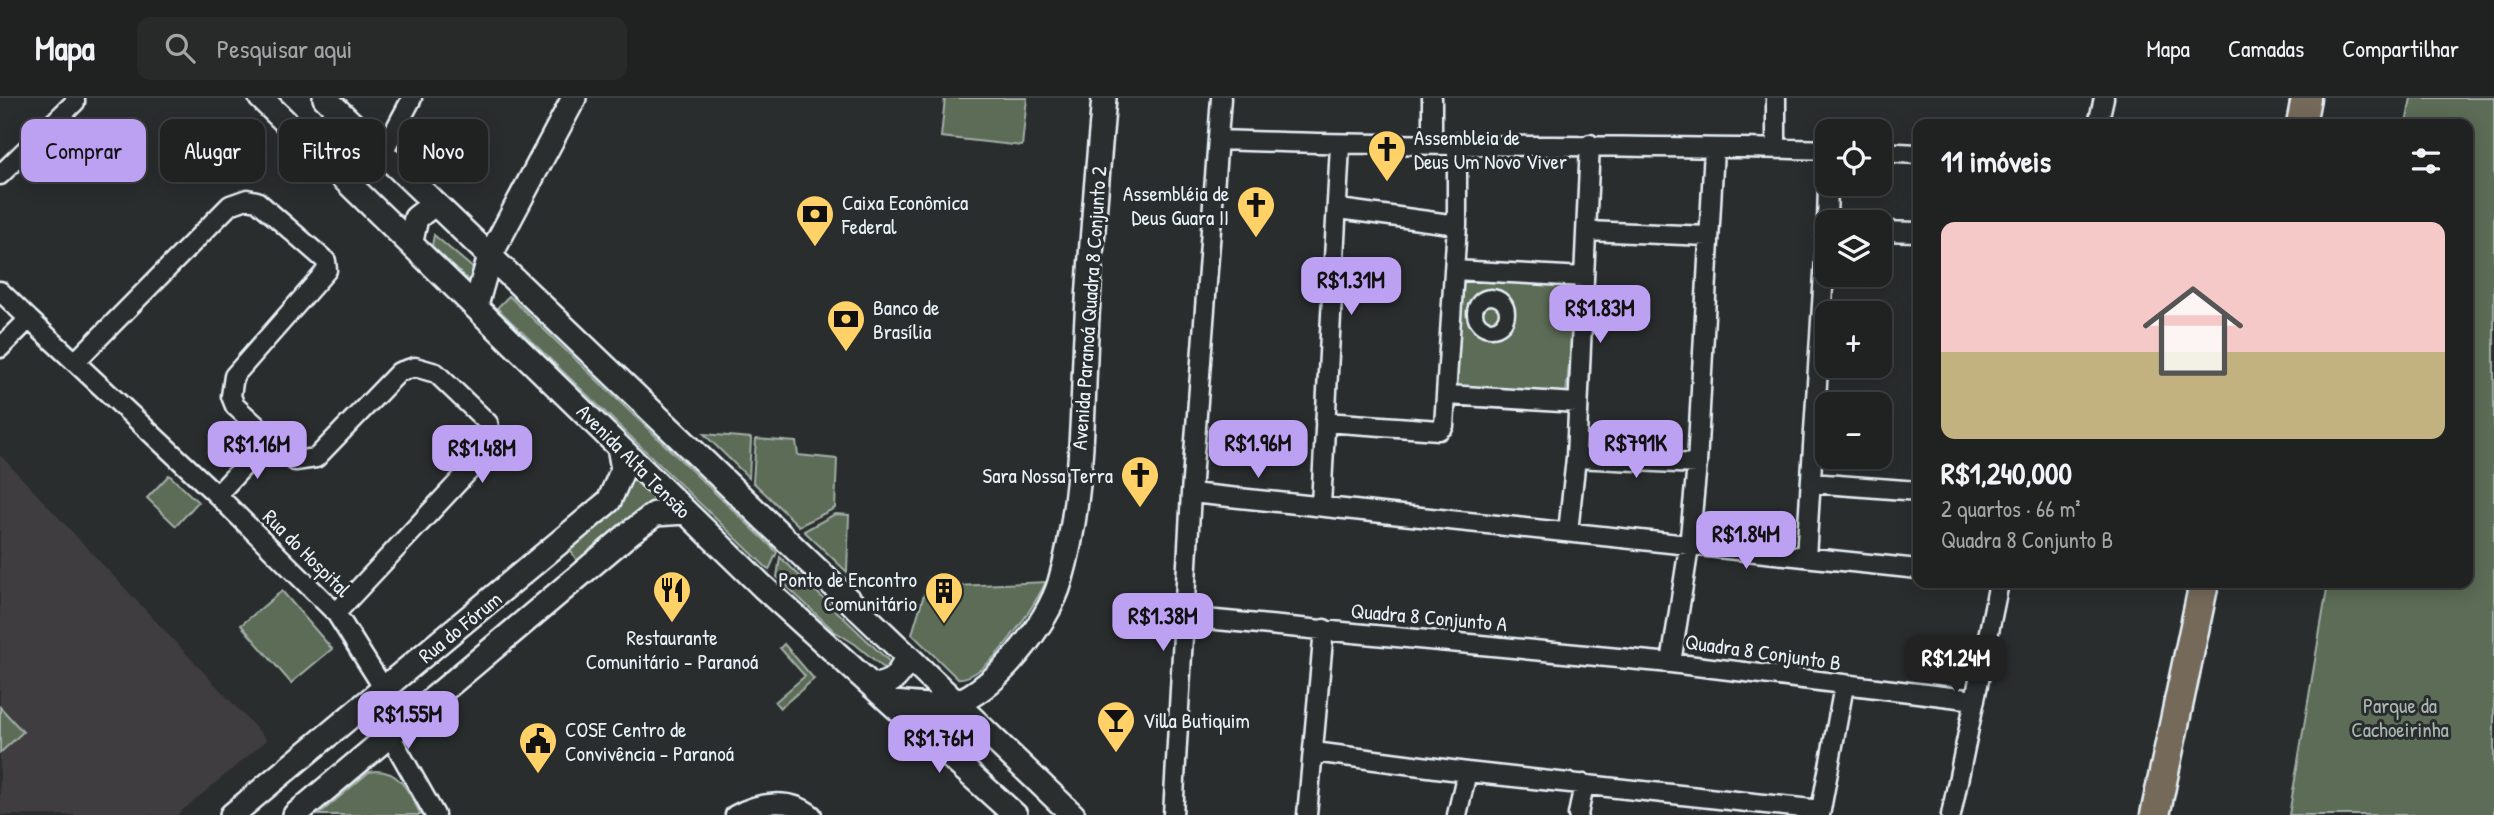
<!DOCTYPE html>
<html lang="pt">
<head>
<meta charset="utf-8">
<style>
	:root { --surface:#202222; --page:#282a2a; --text:#f1f3f6; --muted:#a2a4a5; --line:#3d3f40; --accent:#bca0f2 }
	body { margin:0; font-family:"Patrick Hand",sans-serif; background:var(--page); color:var(--text); height:100vh; display:flex; flex-direction:column; font-size:26px; white-space:nowrap }
	* { box-sizing:border-box; margin:0 }
	p { font-size:23px; color:var(--muted) }
	.icon { flex:none; width:38px; height:38px; fill:none; stroke:currentColor; stroke-width:2; stroke-linecap:round; stroke-linejoin:round }
	.map { position:relative; flex:1; overflow:hidden }
	.details { position:absolute; left:1913px; top:21px; width:560px; height:469px; display:flex; flex-direction:column; background:var(--surface); border-radius:14px; box-shadow:0 4px 18px #0003,0 0 0 2px var(--line) }
	.details>* { flex:none }
	.guide { position:absolute; left:21px; top:21px; width:665px; height:63px; display:flex; gap:14px }
	.fabs { position:absolute; left:1815px; top:21px; display:grid; gap:14px }
	.fabs a { display:grid; place-items:center; width:77px; height:77px; border-radius:14px; background:var(--surface); box-shadow:0 4px 18px #0003,0 0 0 2px var(--line); font-size:35px }
	.price { position:absolute; translate:-50% -60px; padding:0 16px; border-radius:14px; background:var(--accent); color:#111; font-size:23px; line-height:46px; filter:drop-shadow(0 2px 4px #0008) }
	.price::after { content:''; position:absolute; left:50%; top:42px; width:21px; height:16px; margin-left:-10px; background:inherit; clip-path:polygon(0 0,100% 0,50% 100%) }
	.price.current { background:#222; color:#fff }
	ul { padding:0; list-style:none }
	li { display:grid; align-content:center; gap:14px; height:371px; padding:0 28px }
	li+li { border-top:2px solid var(--line) }
	li span { display:grid; place-items:center; height:217px; border-radius:14px; color:#555 }
	li>.icon { margin-inline-start:auto }
	span .icon { width:126px; height:126px; fill:#fffc; stroke-width:1 }
	li b { font-size:30px }
	h2 { display:flex; justify-content:space-between; align-items:center; height:84px; padding:0 28px; font-size:30px }
	.pill { padding:0 24px; border-radius:14px; background:var(--surface); box-shadow:0 4px 18px #0003,0 0 0 2px var(--line); font-size:24px; line-height:63px }
	.pill.current { background:var(--accent); color:#111 }
	header { display:flex; align-items:center; gap:42px; box-sizing:border-box; height:98px; padding:0 35px; background:var(--surface); border-bottom:2px solid var(--line) }
	header strong { font-size:33px }
	nav { display:flex; gap:38px; margin-inline-start:auto; font-size:24px }
	.search { width:490px; height:63px; background:var(--page); display:flex; align-items:center; gap:18px; box-sizing:border-box; padding:0 24px; border-radius:14px; color:var(--muted); font-size:26px }
	.map>svg:first-child { display:block }
	.built { fill:#3f3c41 }
	.green { fill:#5b6c56; stroke:#a2aea7; stroke-width:2 }
	.lines { fill:none; stroke-linecap:round; stroke-linejoin:round }
	.pedestrian-casing { stroke:#e8f1f8; stroke-width:19 }
	.minor-casing { stroke:#e8f1f8; stroke-width:23 }
	.tertiary-casing { stroke:#e8f1f8; stroke-width:28 }
	.primary-casing { stroke:#e8f1f8; stroke-width:33 }
	.pedestrian { stroke:#2a2d2e; stroke-width:14 }
	.minor { stroke:#2a2d2e; stroke-width:18 }
	.tertiary { stroke:#2a2d2e; stroke-width:23 }
	.primary { stroke:#746a5a; stroke-width:28 }
	.labels { text-anchor:middle; dominant-baseline:central; stroke-width:6; stroke-linejoin:round; paint-order:stroke }
	.poi-label { font-size:21px; fill:#e8f1f8; stroke:#2a2d2e; text-anchor:start }
	.street-label { font-size:21px; fill:#e8f1f8; stroke:#2a2d2e }
	.park-label { font-size:21px; fill:#a9b5af; stroke:#2a2d2e }
</style>
</head>
<body>
<header>
<strong>Mapa</strong>
<div class="search"><svg class="icon" aria-label="search" viewBox="0 0 24 24"><circle cx="10" cy="10" r="6"/><path d="M15 15l6 6"/></svg>Pesquisar aqui</div>
<nav><a>Mapa</a><a>Camadas</a><a>Compartilhar</a></nav>
</header>
<div class="map">
<svg width="2494" height="717" viewBox="0 0 2494 717">
	<rect width="100%" height="100%" fill="#2a2d2e"/>
	<filter id="ink" filterUnits="userSpaceOnUse"><feTurbulence type="fractalNoise" baseFrequency=".0143" numOctaves="2"/><feDisplacementMap in="SourceGraphic" scale="14" xChannelSelector="R" yChannelSelector="G"/><feConvolveMatrix kernelMatrix="1 2 1 2 8 2 1 2 1" color-interpolation-filters="sRGB"/></filter>
	<g filter="url(#ink)">
		<!-- built -->
		<path class="built" d="M0,357L267,642L177,717H0Z"/>
		<!-- green -->
		<path class="green" d="M945,0H1027L1022,48L941,39Z
			M2411,0H2494V717H2289L2328,485H2468V26H2406Z
			M434,137L474,171L469,183L432,148Z
			M1463,175L1577,184L1566,297L1457,292Z
			M509,198L777,454L769,472L497,210Z
			M704,336L751,340L749,380Z
			M756,341L796,344L798,357L837,361L835,410L799,428L753,384Z
			M169,377L198,404L176,428L147,400Z
			M634,377L666,401L654,405L579,466L569,450C595,428 624,411 634,377Z
			M835,416L849,417L847,474L804,433Z
			M780,459L896,570L885,571L855,546L834,533L777,479Z
			M929,480L956,488L1046,484C1034,508 987,584 957,580L912,536Z
			M282,493L332,551L291,585L241,527Z
			M784,546L814,581L780,610L775,604L805,578L780,550Z
			M0,609L23,634L0,655Z
			M376,673C402,673 410,697 421,717H318L369,674Z"/>
		<g class="lines">
			<defs>
				<path id="pedestrian" d="M1475 215a16 16 0 1 1 32 0a16 16 0 1 1-32 0Z"/>
				<path id="minor" d="M1432,0V45
					M2098,26L2104,0
					M1218,42C1421,50 1624,46 1827,52
					M1776,50V0
					M1880,54L1918,56
					M382,56L412,0
					M0,77L75,4V0
					M1339,111L1457,127
					M1827,124L1828,86
					M1587,133L1708,138
					M1880,133L1918,134
					M1454,172L1584,179
					M0,193L29,221L0,250
					M29,221L217,397L336,515L384,591
					M75,264L230,107L247,101L257,103L326,163L327,172L234,278L231,298L235,308L295,363L316,360L399,274L415,269L436,275L488,325L493,347L336,515
					M1447,297L1577,305
					M1325,324L1439,332L1444,328L1457,127V45
					M1576,360L1697,366
					M1811,385L1918,393
					M1191,395L1918,471
					M217,397L268,342
					M1321,407L1340,47
					M1568,434L1576,360L1590,46
					M1806,459L1827,128
					M1184,519L1671,565L1975,602
					M1671,565L1689,449L1697,366L1714,51
					M391,639L435,717
					M1314,654L1467,674L1821,712
					M735,717C758,704 790,699 812,717
					M1173,717L1191,395L1221,0
					M1307,717L1324,531
					M1457,717L1467,674
					M1578,717L1584,686
					M1820,717L1844,588
					M1951,717L1999,485"/>
				<path id="tertiary" d="M261,0L763,489L1015,717
					M325,0L1073,717
					M411,143L416,120L434,106
					M476,207L490,158L574,0
					M873,588C893,586 901,577 906,558
					M892,605C911,606 938,611 955,605C995,592 1049,524 1060,484C1083,406 1082,319 1086,237C1090,158 1097,79 1104,0
					M232,717L609,403L623,371L619,349
					M295,717L631,434L655,416L685,414"/>
				<path id="primary" d="M2301,26L2306,0
					M2155,717L2204,485"/>
			</defs>
			<!-- pedestrian casing -->
			<use href="#pedestrian" class="pedestrian-casing"/>
			<!-- minor casing -->
			<use href="#minor" class="minor-casing"/>
			<!-- tertiary casing -->
			<use href="#tertiary" class="tertiary-casing"/>
			<!-- primary casing -->
			<use href="#primary" class="primary-casing"/>
			<!-- pedestrian -->
			<use href="#pedestrian" class="pedestrian"/>
			<!-- minor -->
			<use href="#minor" class="minor"/>
			<!-- tertiary -->
			<use href="#tertiary" class="tertiary"/>
			<!-- primary -->
			<use href="#primary" class="primary"/>
		</g>
	</g>
	<!-- icons -->
	<defs>
		<symbol id="church-pin" viewBox="-11 -11 22 30"><path d="M0 17L-7.5 6A9.5 9.5 0 1 1 7.5 6Z" fill="#ffd166" stroke="#2a2d2e"/><path d="M-1.2-6h2.4v3.5h3.3v2.4h-3.3V6h-2.4V-.1h-3.3v-2.4h3.3Z" fill="#111"/></symbol>
		<symbol id="bank-pin" viewBox="-11 -11 22 30"><path d="M0 17L-7.5 6A9.5 9.5 0 1 1 7.5 6Z" fill="#ffd166" stroke="#2a2d2e"/><path d="M-6-4H6V4H-6ZM0-2.3a2.3 2.3 0 1 0 0 4.6a2.3 2.3 0 1 0 0-4.6Z" fill="#111"/></symbol>
		<symbol id="restaurant-pin" viewBox="-11 -11 22 30"><path d="M0 17L-7.5 6A9.5 9.5 0 1 1 7.5 6Z" fill="#ffd166" stroke="#2a2d2e"/><path d="M-5-6h1v4h1v-4h1v4h1v-4h1v5L-1.5 .5V6h-2V.5L-5-1ZM5-6V6H3V1.5H1.5Q1.5-4 5-6Z" fill="#111"/></symbol>
		<symbol id="building-pin" viewBox="-11 -11 22 30"><path d="M0 17L-7.5 6A9.5 9.5 0 1 1 7.5 6Z" fill="#ffd166" stroke="#2a2d2e"/><path d="M-4-6H4V6H1V3H-1V6H-4ZM-2.5-4.3h1.7v1.8h-1.7ZM.8-4.3h1.7v1.8H.8ZM-2.5-1h1.7V.8h-1.7ZM.8-1h1.7V.8H.8Z" fill="#111"/></symbol>
		<symbol id="bar-pin" viewBox="-11 -11 22 30"><path d="M0 17L-7.5 6A9.5 9.5 0 1 1 7.5 6Z" fill="#ffd166" stroke="#2a2d2e"/><path d="M-6-5H6L.8 .8V4.5H3.5V6h-7V4.5H-.8V.8Z" fill="#111"/></symbol>
		<symbol id="civic-pin" viewBox="-11 -11 22 30"><path d="M0 17L-7.5 6A9.5 9.5 0 1 1 7.5 6Z" fill="#ffd166" stroke="#2a2d2e"/><path d="M-.6-6.5H3V-4.5H.6V-3L4-1V1h2V6H-6V1h2V-1L-.6-3ZM-1.2 2.5V6h2.4V2.5Z" fill="#111"/></symbol>
	</defs>
	<g fill-rule="evenodd">
		<use href="#church-pin" x="1365" y="29" width="44" height="60"/>
		<use href="#church-pin" x="1234" y="85" width="44" height="60"/>
		<use href="#bank-pin" x="793" y="94" width="44" height="60"/>
		<use href="#bank-pin" x="824" y="199" width="44" height="60"/>
		<use href="#church-pin" x="1118" y="355" width="44" height="60"/>
		<use href="#restaurant-pin" x="650" y="470" width="44" height="60"/>
		<use href="#building-pin" x="922" y="471" width="44" height="60"/>
		<use href="#bar-pin" x="1094" y="600" width="44" height="60"/>
		<use href="#civic-pin" x="516" y="621" width="44" height="60"/>
	</g>
	<g class="labels">
		<!-- poi labels -->
		<g class="poi-label">
			<text x="1414" y="39">Assembleia de<tspan x="1414" dy="24">Deus Um Novo Viver</tspan></text>
			<text x="1229" y="95" text-anchor="end">Assembléia de<tspan x="1229" dy="24">Deus Guara II</tspan></text>
			<text x="842" y="104">Caixa Econômica<tspan x="842" dy="24">Federal</tspan></text>
			<text x="873" y="209">Banco de<tspan x="873" dy="24">Brasília</tspan></text>
			<text x="1113" y="377" text-anchor="end">Sara Nossa Terra</text>
			<text x="917" y="481" text-anchor="end">Ponto de Encontro<tspan x="917" dy="24">Comunitário</tspan></text>
			<text x="672" y="539" text-anchor="middle">Restaurante<tspan x="672" dy="24">Comunitário - Paranoá</tspan></text>
			<text x="1143" y="622">Villa Butiquim</text>
			<text x="565" y="631">COSE Centro de<tspan x="565" dy="24">Convivência - Paranoá</tspan></text>
		</g>
		<!-- street labels -->
		<g class="street-label">
			<text transform="translate(1089 210) rotate(-86)">Avenida Paranoá Quadra 8 Conjunto 2</text>
			<text transform="translate(634 363) rotate(45)">Avenida Alta Tensão</text>
			<text transform="translate(307 455) rotate(45)">Rua do Hospital</text>
			<text transform="translate(1429 519) rotate(5)">Quadra 8 Conjunto A</text>
			<text transform="translate(460 529) rotate(-39)">Rua do Fórum</text>
			<text transform="translate(1763 554) rotate(8)">Quadra 8 Conjunto B</text>
		</g>
		<!-- park labels -->
		<g class="park-label">
			<text x="2400" y="607">Parque da<tspan x="2400" dy="24">Cachoeirinha</tspan></text>
		</g>
	</g>
</svg>
<div class="fabs">
<a><svg class="icon" aria-label="locate" viewBox="0 0 24 24"><circle cx="12" cy="12" r="6"/><path d="M12 2v4M12 18v4M2 12h4M18 12h4"/></svg></a>
<a><svg class="icon" aria-label="layers" viewBox="0 0 24 24"><path d="M12 4l9 5-9 5-9-5zM3 14l9 5 9-5"/></svg></a>
<a>+</a>
<a>−</a>
</div>
<b class="price" style="left:1351px;top:219px">R$1.31M</b>
<b class="price" style="left:1600px;top:247px">R$1.83M</b>
<b class="price" style="left:1258px;top:382px">R$1.96M</b>
<b class="price" style="left:1636px;top:382px">R$791K</b>
<b class="price" style="left:257px;top:383px">R$1.16M</b>
<b class="price" style="left:482px;top:387px">R$1.48M</b>
<b class="price" style="left:1746px;top:473px">R$1.84M</b>
<b class="price" style="left:1163px;top:555px">R$1.38M</b>
<b class="price current" style="left:1956px;top:597px">R$1.24M</b>
<b class="price" style="left:408px;top:653px">R$1.55M</b>
<b class="price" style="left:939px;top:677px">R$1.76M</b>
<div class="guide">
<a class="pill current">Comprar</a>
<a class="pill">Alugar</a>
<a class="pill">Filtros</a>
<a class="pill">Novo</a>
</div>
<section class="details">
<h2>11 imóveis<svg class="icon" aria-label="filters" viewBox="0 0 24 24"><path d="M4 7h16M4 17h16"/><circle cx="9" cy="7" r="2"/><circle cx="15" cy="17" r="2"/></svg></h2>
<ul>
<li><span style="background:linear-gradient(#f6c9c9 60%,#c2b280 0)"><svg class="icon" aria-label="home" viewBox="0 0 24 24"><path d="M3 11l9-7 9 7M6 9v11h12V9"/></svg></span><div><b>R$1,240,000</b><p>2 quartos · 66 m²</p><p>Quadra 8 Conjunto B</p></div></li>
</ul>
</section>
</div>
</body>
</html>
